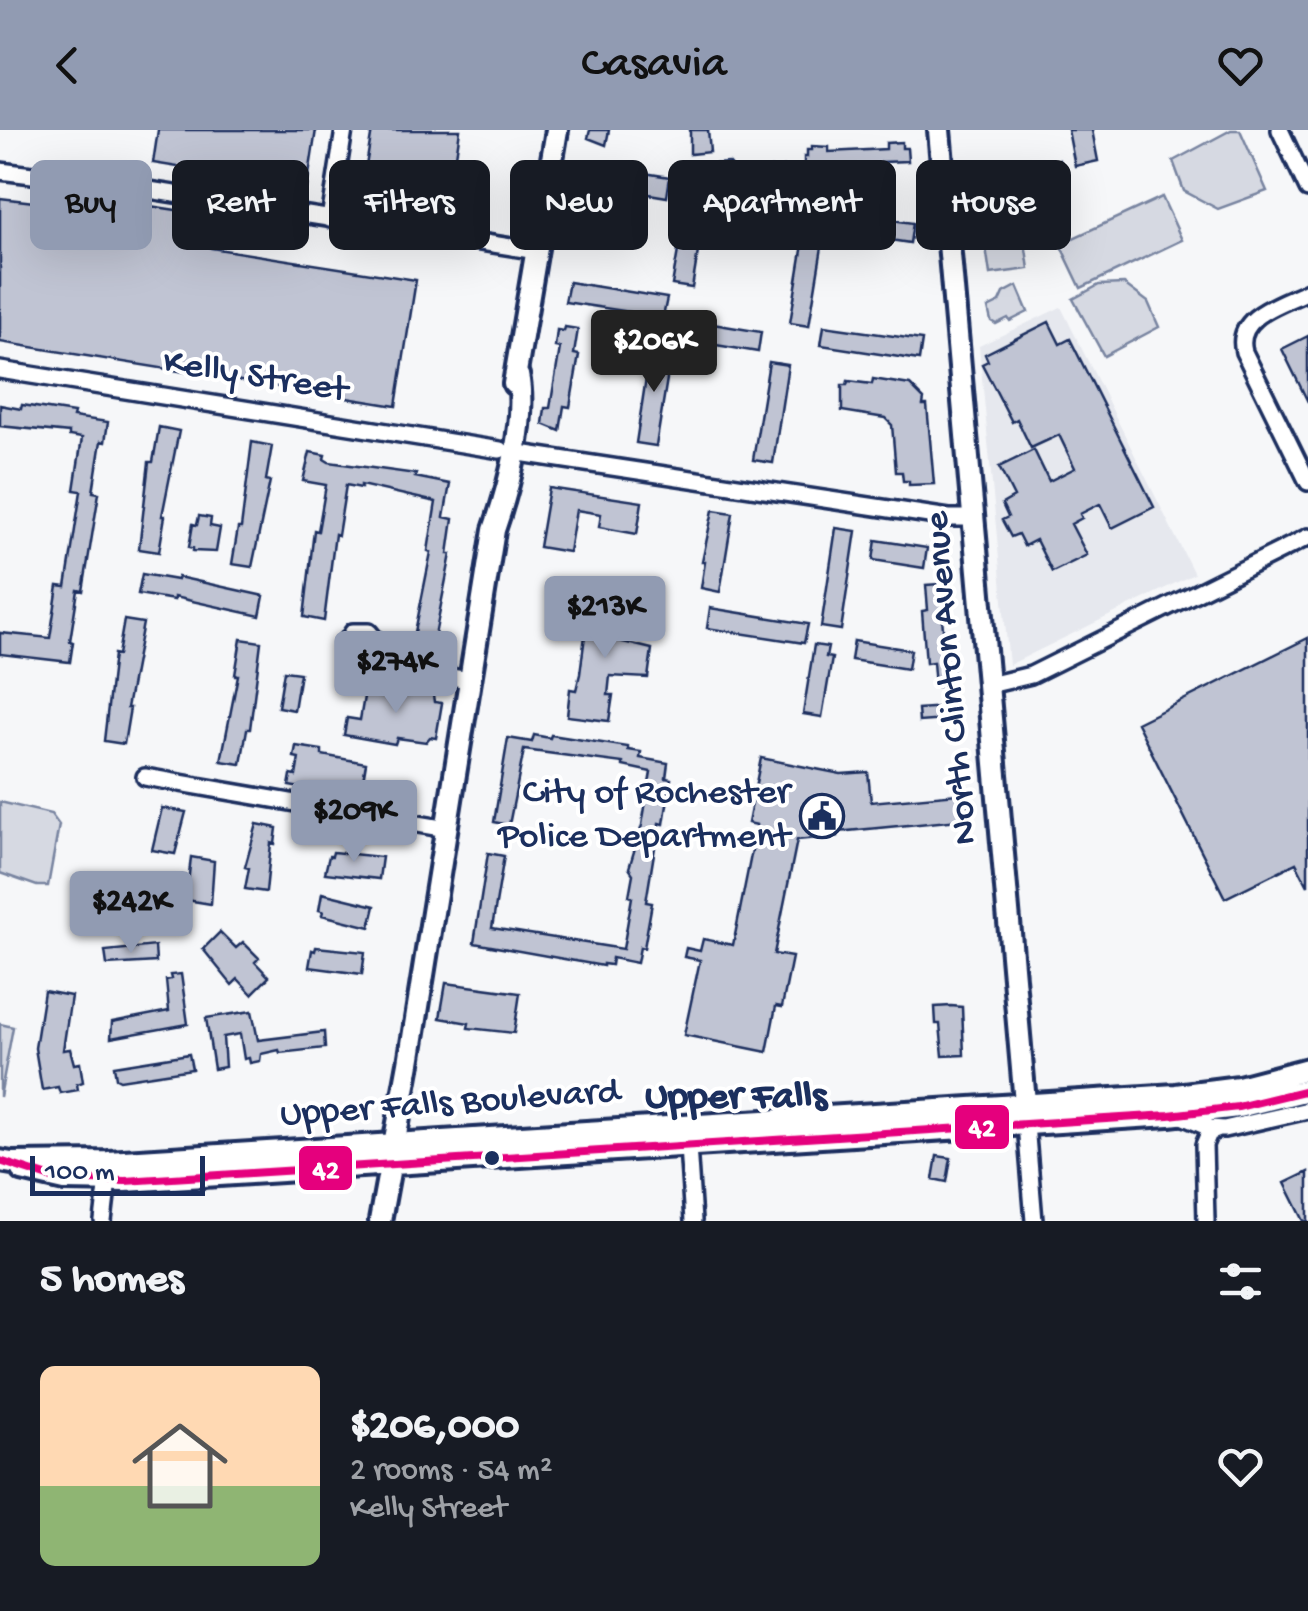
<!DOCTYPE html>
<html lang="en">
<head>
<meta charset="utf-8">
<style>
	:root { --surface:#171b24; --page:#242831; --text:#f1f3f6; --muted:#9ea1a6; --line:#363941; --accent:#919bb2 }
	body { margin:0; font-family:"Gochi Hand",sans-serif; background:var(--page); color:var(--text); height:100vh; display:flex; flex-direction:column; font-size:38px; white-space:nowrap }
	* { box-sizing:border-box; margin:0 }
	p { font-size:32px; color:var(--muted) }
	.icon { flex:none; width:55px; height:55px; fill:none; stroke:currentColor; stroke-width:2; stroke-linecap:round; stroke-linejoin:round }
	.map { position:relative; height:1091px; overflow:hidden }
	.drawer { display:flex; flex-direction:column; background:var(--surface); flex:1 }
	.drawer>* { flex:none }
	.banner { position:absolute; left:30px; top:30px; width:1250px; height:90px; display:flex; gap:20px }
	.scale { position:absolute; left:30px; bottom:25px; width:175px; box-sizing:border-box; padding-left:10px; border:5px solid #1b2f5e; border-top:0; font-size:28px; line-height:35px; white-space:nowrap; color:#1b2f5e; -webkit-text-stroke:8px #fff; paint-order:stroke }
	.price { position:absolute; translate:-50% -85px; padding:0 22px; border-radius:10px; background:var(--accent); color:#111; font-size:32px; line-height:65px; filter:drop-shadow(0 2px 5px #0008) }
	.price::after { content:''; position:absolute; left:50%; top:60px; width:30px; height:22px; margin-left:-15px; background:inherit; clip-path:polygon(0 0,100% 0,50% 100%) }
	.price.active { background:#222; color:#fff }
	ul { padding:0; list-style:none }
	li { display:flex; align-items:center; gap:30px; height:250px; padding:0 40px }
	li+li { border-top:2px solid var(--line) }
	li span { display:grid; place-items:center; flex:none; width:280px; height:200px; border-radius:15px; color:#555 }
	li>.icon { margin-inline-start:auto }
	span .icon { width:120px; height:120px; fill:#fffc; stroke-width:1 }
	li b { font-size:42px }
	h2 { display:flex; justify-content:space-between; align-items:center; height:120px; padding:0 40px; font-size:42px }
	.pill { padding:0 35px; border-radius:15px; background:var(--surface); box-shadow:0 10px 40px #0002; font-size:35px; line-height:90px }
	.pill.active { background:var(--accent); color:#111 }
	header { display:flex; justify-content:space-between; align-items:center; height:130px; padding:0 40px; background:var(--accent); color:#111; font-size:45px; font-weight:600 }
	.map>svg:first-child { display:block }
	.built { fill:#e6e8ee }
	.green { fill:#d6d9e2; stroke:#7884a0; stroke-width:2.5 }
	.building { fill:#c0c4d3; stroke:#1b2f5e; stroke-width:2.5 }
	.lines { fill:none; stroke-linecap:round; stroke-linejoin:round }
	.minor-casing { stroke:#1b2f5e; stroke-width:22 }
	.major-casing { stroke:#1b2f5e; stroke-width:28 }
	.minor { stroke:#fff; stroke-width:15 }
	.major { stroke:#fff; stroke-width:20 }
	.bus-1-casing { stroke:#fff; stroke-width:15 }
	.bus-1 { stroke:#e5007d; stroke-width:8 }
	.bus-dot { fill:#1b2f5e; stroke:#fff; stroke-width:4 }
	.labels { text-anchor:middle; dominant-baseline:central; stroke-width:8; stroke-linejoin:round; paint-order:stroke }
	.street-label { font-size:38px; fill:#1b2f5e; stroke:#fff }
	.poi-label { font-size:38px; fill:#1b2f5e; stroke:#fff; text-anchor:end }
	.neighbourhood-label { font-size:40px; font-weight:bold; fill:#1b2f5e; stroke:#fff }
	.line-badge { stroke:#fff; stroke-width:4 }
	.badge-label { font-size:28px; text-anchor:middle; font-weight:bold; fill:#fff }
</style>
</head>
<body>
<header><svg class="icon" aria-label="back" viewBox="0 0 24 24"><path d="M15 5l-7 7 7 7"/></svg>Casavia<svg class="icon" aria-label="heart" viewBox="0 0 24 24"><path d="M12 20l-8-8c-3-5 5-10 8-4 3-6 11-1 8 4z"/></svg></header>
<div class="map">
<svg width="1308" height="1091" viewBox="0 0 1308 1091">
	<rect width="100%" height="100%" fill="#f6f7f9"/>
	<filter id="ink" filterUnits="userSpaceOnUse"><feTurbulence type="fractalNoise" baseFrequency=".01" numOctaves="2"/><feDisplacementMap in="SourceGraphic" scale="20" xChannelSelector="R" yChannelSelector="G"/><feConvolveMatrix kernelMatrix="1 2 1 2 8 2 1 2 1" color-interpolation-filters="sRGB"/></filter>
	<g filter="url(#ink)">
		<!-- built -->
		<path class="built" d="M1061,177L1194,444L1009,535L979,216Z"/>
		<!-- green -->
		<path class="green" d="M1231,0H1240L1267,61L1218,79L1184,61L1173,31Z
			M1162,67L1182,110L1081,158L1060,114Z
			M1025,112L1029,139L990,144L986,117Z
			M1124,154L1148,172L1159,197L1104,226L1073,169L1099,155Z
			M1017,156L1028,182L1010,191L1008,188L996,194L991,191L988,178L1000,172L1004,163Z
			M0,672L51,684L59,695L48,756H37L0,743Z
			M0,894L13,897L0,967Z"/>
		<!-- building -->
		<path class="building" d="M158,0H316L307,58L153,33Z
			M372,0H460L448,79L361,66Z
			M590,0H609L606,15L588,8Z
			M690,0H708L710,22L690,24Z
			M1068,0H1092L1098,31L1075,36Z
			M902,12V18H907L908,31L882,32L883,39L830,43V37L804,39V27H807V20H812V16L829,17V22L886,19V13Z
			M1059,30L1063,51L978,68L974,48Z
			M729,33L736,41L783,37L784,58L780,59V64L768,65V60L717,63L715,34Z
			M593,35L619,39L618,45L643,49L644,43L670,47L667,67L637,62L636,67L619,64L620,59L590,54Z
			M689,58L708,61L692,158L672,155Z
			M0,68L128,83L130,73L209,85L206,105L213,106L211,118L416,150L396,276L0,212Z
			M815,79L913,93L910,113L812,98Z
			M803,114L822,117L809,196L790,193Z
			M569,152L667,168L663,187L565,172Z
			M683,189L761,202L758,222L680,209Z
			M1049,192L1060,214L1070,209L1154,377L1112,398L1100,374L1080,384L1082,388L1071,394L1087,425L1052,442L1036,410L1024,416L1018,404L1011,407L1002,390L1008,387L1002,374L1014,367L999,337L1034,320L1049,351L1075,338L1059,305L1031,318L1017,289L1012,292L982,234L988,231L985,224Z
			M824,196L922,210L919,230L821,215Z
			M565,197L578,199L574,224L579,225L570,277L564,276L560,301L543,294L545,278H550L560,218L555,217L557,200L564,201Z
			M1308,206V272L1282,219Z
			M651,215L672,218L656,316L636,313Z
			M769,232L788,235L773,333L753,330Z
			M873,249L910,255L924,269L923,275H927L934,354L909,355V351H903L902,342H896L892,295L885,288L842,281V255H847L848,251L872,254Z
			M0,275L21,279L22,275L74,283L73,287L108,292L105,312L101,311L93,362L99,363L83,461L78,460L70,511L73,512L70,532L0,524V503L50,508L58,456L66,457L81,361L74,360L82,308L69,306V303L0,296Z
			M159,297L179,301L162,386H165L159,422L139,419L149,332H153Z
			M252,312L272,316L266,350L270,351L252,437L232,434L238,398H241Z
			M310,322L325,325L324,329L329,332L416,344L415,347L450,354L444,387L453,389L448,424H451L434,510L414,507L431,422L428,421L436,372L361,355V358L346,355L338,405L335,404L324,491L304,487L314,400L318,401L326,355L303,351Z
			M549,358L642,372L637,404L599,397L601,384L576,380L569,422L539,417Z
			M713,380L733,383L720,462L701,458L705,432H702Z
			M199,386L211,388L210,396L220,398L216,422L193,421V418L189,417L193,394L197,395Z
			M836,398L856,401L841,500L821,497Z
			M876,410L927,418L924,438L873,430Z
			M142,444L177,450L178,447L264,466L260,486L174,467V470L138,464Z
			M939,454L940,457H945L947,474L941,475L946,535H952L953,552H948V556L935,557L933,532L926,533L922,481L928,480L926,455Z
			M590,467L624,472L619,511L652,519L648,548L610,546L608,565H613L609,591L567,586L570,559L576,560L580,544Z
			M710,478L808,494L804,513L707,498Z
			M124,490L143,493L127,578H130L124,614L104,611L114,524L118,525Z
			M1308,508V756L1296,733L1225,768L1137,593Z
			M241,509L261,512L250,599H247L241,634L221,631L238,545H235Z
			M854,511L911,520L908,539L851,530Z
			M814,515L828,517L826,527L832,528L822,587L803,584Z
			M284,541L300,543L294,580L278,577Z
			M366,555L433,565L434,572L442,573L436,608L430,607L426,612L397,608L395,614L344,605L347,588L360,590Z
			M944,577L945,590L919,592L918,579Z
			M534,605L550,608L551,605L628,617V620L641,622L640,628L668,633L666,648L671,649L664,694L659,693L646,772L652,773L644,818L640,817L637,833L612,828L611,835L603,834V836L474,813L488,723L504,726L492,798L623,819L632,767L629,766L633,744L629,738L642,695L651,642L623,636V633L524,620L509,695L494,692L508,608L532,612Z
			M296,616L322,620V625L366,633L360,668L289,656L291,645L296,646L299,628L294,627Z
			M761,628L841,644L868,642L871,672L968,663L970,689L838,702V706L797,710L774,824L792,827L782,877L776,876L767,922L684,905L700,830L684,827L686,818L700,821L703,809L733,815L757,695L748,693Z
			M162,678L186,682L175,724L152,720Z
			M257,694L277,698L275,714L271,713L266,762L245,759L249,738L245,737Z
			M333,722L382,727L379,749L325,743L329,726H332Z
			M191,727L214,731L211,774L186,770Z
			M112,753L159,765L160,761L177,764L173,786L152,782L151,786L108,775Z
			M322,763L375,776L370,797L322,785L323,781L319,780Z
			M220,802L236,818L243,812L259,828L255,832L269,847L252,864L238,849L232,855L203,819Z
			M155,816L156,832L107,835L105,821Z
			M316,817L365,822L362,844L309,837L312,820L315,821Z
			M181,844L188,894L111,908L112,892L169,881L166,850L171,849L170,845Z
			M446,853L520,863L514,903L468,898L469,893L440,888Z
			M44,861L71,866L63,920L70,919L74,934L80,933L83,952L77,954L78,960L60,963L58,957L42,960L35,918Z
			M951,876L962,877L964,925L943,926L940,894H936L935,877Z
			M252,881L258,910L324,902L325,918L280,923L279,920L261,924L260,931L250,933L249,928L244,929L240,904L223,907L225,937L214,939L206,888Z
			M189,924L192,939L120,950L116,948L114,936Z
			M937,1026L951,1028L947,1052L933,1049Z
			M1308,1042V1091H1304L1285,1053Z"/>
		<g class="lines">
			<defs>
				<path id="minor" d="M1280,0L1308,59
					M0,41L130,57L537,121
					M330,89L344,0
					M1308,161C1282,174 1234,186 1244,222L1308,352
					M0,240L500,320
					M513,322L949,388H974
					M399,539L369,502H353L345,514V523L352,530L366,534L470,550
					M989,555L1031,545L1308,407
					M145,647L447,699
					M1182,986L1210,998L1224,999L1308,980
					M1026,994L1034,1091
					M688,1016L693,1091
					M103,1091L109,1041
					M1206,1091L1204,1015L1209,1003L1219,999"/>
				<path id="major" d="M939,0L1026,984
					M514,254L557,0
					M0,1031L12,1033L108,1032L1176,965L1239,957L1308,939
					M22,1040L65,1050L125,1051L1169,985L1238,977L1308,960
					M380,1091L409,933L494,400C509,357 527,289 518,245"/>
			</defs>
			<!-- minor casing -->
			<use href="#minor" class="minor-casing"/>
			<!-- major casing -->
			<use href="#major" class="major-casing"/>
			<!-- minor -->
			<use href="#minor" class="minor"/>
			<!-- major -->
			<use href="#major" class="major"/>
			<defs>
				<path id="bus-1" d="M0,1031L55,1049L125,1051L1169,985L1238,977L1308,960"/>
			</defs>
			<!-- bus-1 casing -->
			<use href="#bus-1" class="bus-1-casing"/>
			<!-- bus-1 -->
			<use href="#bus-1" class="bus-1"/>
		</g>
	</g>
	<!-- icons -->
	<defs>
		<symbol id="civic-ring" viewBox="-11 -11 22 22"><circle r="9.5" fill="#fff" stroke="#1b2f5e" stroke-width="1.5"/><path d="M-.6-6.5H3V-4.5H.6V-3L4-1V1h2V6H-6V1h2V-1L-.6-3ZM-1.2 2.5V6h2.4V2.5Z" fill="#1b2f5e"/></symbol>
	</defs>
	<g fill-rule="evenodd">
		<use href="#civic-ring" x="797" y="661" width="50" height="50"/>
	</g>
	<!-- markers -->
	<circle class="bus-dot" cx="492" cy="1028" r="9"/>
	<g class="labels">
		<!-- street labels -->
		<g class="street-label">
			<text transform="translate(255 248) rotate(9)">Kelly Street</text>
			<text transform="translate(953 548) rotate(-95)">North Clinton Avenue</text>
			<text transform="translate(450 975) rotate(-4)">Upper Falls Boulevard</text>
		</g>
		<!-- poi labels -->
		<g class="poi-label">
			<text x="790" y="664">City of Rochester<tspan x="790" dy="44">Police Department</tspan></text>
		</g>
		<!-- neighbourhood labels -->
		<g class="neighbourhood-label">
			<text x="736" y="968">Upper Falls</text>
		</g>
	</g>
	<g class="line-badge">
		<rect x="953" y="973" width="58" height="48" rx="10" fill="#e5007d"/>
		<rect x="297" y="1014" width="57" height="48" rx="10" fill="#e5007d"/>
	</g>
	<g class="badge-label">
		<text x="982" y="1006">42</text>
		<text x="326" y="1048">42</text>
	</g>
</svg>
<div class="scale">100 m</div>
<b class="price active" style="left:654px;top:265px">$206K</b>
<b class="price" style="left:605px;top:531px">$213K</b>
<b class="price" style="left:396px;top:586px">$274K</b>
<b class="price" style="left:354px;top:735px">$209K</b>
<b class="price" style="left:131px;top:826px">$242K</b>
<div class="banner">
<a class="pill active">Buy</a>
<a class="pill">Rent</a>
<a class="pill">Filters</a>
<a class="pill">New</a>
<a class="pill">Apartment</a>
<a class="pill">House</a>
</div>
</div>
<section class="drawer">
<h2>5 homes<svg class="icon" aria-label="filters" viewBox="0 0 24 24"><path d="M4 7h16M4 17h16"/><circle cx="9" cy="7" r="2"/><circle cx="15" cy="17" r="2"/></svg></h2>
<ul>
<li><span style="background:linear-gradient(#ffd9b3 60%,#8fb573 0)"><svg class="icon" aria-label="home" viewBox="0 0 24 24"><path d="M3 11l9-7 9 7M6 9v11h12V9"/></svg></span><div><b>$206,000</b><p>2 rooms · 54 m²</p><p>Kelly Street</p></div><svg class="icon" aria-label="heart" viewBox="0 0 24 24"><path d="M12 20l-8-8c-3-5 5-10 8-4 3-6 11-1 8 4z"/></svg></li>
</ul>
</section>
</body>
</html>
